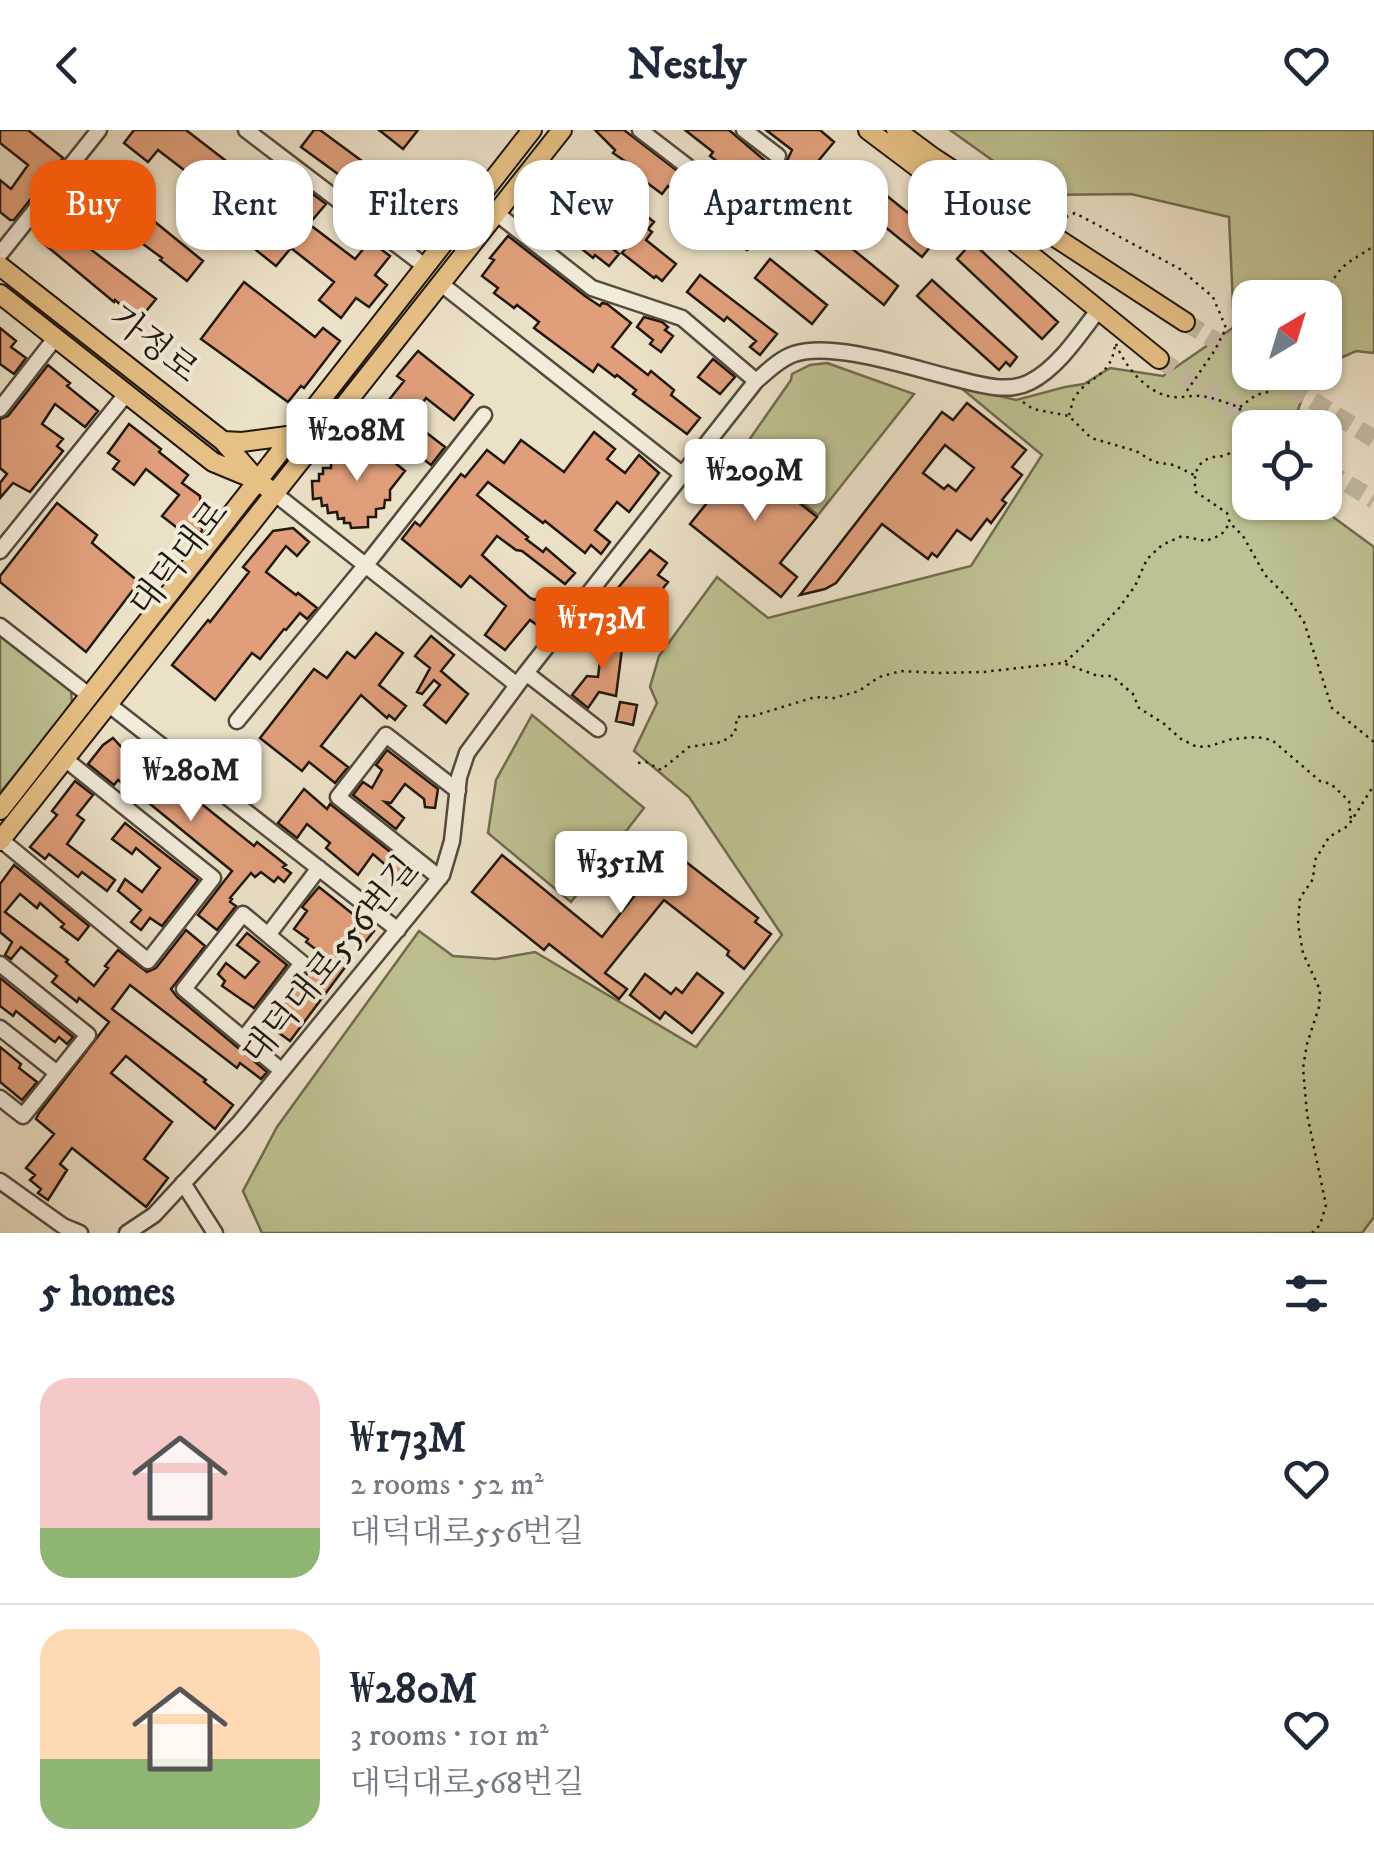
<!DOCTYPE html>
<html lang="en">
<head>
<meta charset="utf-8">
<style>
	:root { --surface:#fff; --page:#f6f6f7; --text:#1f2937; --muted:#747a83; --line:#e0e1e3; --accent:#ea580c }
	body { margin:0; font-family:"IM FELL DW Pica","Noto Serif KR",serif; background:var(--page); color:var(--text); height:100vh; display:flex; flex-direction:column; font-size:38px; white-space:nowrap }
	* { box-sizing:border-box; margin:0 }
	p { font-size:32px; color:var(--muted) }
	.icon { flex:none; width:55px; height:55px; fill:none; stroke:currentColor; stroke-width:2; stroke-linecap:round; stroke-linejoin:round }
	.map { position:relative; height:1103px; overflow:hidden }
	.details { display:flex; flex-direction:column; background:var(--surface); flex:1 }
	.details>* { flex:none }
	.guide { position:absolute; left:30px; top:30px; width:1315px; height:90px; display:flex; gap:20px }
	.needle { width:65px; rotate:38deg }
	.controls { position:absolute; left:1232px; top:150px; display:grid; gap:20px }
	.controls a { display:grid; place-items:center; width:110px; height:110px; border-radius:20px; background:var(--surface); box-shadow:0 2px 8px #0004; font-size:50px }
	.price { position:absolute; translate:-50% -85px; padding:0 22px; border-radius:10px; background:#fff; color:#222; font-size:32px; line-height:65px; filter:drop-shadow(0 2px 5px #0008) }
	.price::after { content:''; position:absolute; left:50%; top:60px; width:30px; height:22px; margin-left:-15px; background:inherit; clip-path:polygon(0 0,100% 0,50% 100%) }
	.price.current { background:var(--accent); color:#fff }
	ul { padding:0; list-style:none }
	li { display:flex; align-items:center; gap:30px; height:250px; padding:0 40px }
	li+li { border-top:2px solid var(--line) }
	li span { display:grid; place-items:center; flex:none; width:280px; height:200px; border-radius:30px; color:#555 }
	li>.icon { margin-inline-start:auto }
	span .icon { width:120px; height:120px; fill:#fffc; stroke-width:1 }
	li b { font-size:42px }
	h2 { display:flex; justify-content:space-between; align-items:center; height:120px; padding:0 40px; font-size:42px }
	.tag { padding:0 35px; border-radius:30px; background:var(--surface); box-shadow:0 2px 8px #0004; font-size:35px; line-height:90px }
	.tag.current { background:var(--accent); color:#fff }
	header { display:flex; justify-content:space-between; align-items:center; height:130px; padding:0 40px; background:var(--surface); font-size:45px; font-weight:800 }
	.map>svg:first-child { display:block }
	.green { fill:#bec191; stroke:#706c4f; stroke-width:2.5 }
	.building { fill:#e09f7a; stroke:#21170d; stroke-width:2.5; fill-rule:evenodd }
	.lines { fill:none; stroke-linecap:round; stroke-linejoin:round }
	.major-tunnel { stroke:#c3b9a2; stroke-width:18; stroke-dasharray:18 9; stroke-linecap:butt }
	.minor-casing { stroke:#544a3c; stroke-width:19 }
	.major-casing { stroke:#21170d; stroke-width:22 }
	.path { stroke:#21170d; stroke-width:2.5; stroke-dasharray:2.5 5; stroke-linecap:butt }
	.minor { stroke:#f2ecdb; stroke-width:14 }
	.major { stroke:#e6c084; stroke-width:18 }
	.labels { text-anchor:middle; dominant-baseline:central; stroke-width:8; stroke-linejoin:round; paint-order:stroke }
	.street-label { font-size:35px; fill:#21170d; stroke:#f2ecdb }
</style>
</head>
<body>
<header><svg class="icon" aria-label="back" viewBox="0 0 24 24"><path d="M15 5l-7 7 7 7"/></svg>Nestly<svg class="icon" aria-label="heart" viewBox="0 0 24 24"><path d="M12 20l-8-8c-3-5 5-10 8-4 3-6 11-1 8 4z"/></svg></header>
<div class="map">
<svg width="1374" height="1103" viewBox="0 0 1374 1103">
	<rect width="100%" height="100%" fill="#ebe1c7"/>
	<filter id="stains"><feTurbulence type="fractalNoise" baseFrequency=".002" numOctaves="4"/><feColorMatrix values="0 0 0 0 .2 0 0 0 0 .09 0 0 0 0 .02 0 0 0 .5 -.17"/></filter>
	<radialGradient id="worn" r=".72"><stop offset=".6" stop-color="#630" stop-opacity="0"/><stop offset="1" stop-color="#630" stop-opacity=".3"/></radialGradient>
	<!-- green -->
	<path class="green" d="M950,0H1374V223L1356,221L1325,235V168H1250V242L1311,243L1292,297L1250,298V372L1314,373L1374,417V1087L1362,1103H262L243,1061L277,997L419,801L453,826L496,829L535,822L696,917L782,805L689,667L634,621L657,573L650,557L659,526L717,447L768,488L971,436L1042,325L960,257L1016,270L1065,257L1084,254L1110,238L1163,246L1234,197L1229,87L1131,64L1041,65Z
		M827,233L914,264L818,385L740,323L791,250L792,244L810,235Z
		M0,504L71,560L72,575L0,663Z
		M532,585L644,678L571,772L488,703L496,650Z"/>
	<!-- building -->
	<path class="building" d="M0,0H28L63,28L14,90H10L0,82V50L11,59L28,35L0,13Z
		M134,0H186L243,44L223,70L158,20L148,32L124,13Z
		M314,0H320L416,71L401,90L301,17Z
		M379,0H418L403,19Z
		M595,0H624L740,89L764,59L733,35L729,40L710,26L713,22L685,0H729L776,40L786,33L792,20L766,0H820L834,12L795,59L753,116L752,115L747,120L725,103L721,108L699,90L701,87L687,75L689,72L668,56L662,64L638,46L641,42L613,23L615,20Z
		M846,33L938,107L922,127L830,52Z
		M571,36L612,67L616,62L654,92L648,99L652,102L646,110L676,134L662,151L656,146L654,148L622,123L635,106L602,80L604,77L577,56L558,80L588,104L591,101L619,124L609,136L595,125L593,128L560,101L554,110L523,85L538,65L545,70Z
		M102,53L126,72L128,70L203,131L187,151L160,130L162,128L86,72Z
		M302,56L326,74L309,94L355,129L370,111L390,126L375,145L387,155L369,177L356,168L341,188L319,170L334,152L291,118L276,136L251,116L266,97L247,82L266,59L286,76Z
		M807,82L898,156L884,175L792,101Z
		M60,92L86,113L85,115L156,169L139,190L115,170L114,172L43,113Z
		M508,106L585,166L600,176L602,173L607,174L631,193L612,217L648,245L651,241L674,260L671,265L700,288L687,304L633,264L636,260L617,245L615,247L598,234L593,242L534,198L539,192L517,175L514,178L494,163L498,158L482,146L494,130L490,128Z
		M972,112L1058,192L1042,209L957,129Z
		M770,129L827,175L812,194L755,148Z
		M700,145L777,204L760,225L750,217L756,211L727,187L724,191L687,162Z
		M932,150L1017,227L1010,236L1006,232L999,240L917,166Z
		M244,152L315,207L323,198L340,211L304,258L301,256L288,272L201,209Z
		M644,187L662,192L668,197L665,200L673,206L661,222L650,214L653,210L637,197Z
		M0,198L16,211L11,217L26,228L14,244L0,234Z
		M418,221L473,265L454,290L426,268L410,290L445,317L431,335L373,290L404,251L397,246Z
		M713,229L735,247L720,264L698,247Z
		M48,235L70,253L67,256L98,281L85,297L55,274L42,294L63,309L57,316L63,321L30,362L13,353L0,368V353L7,344L0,338V289L8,286Z
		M967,273L1026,320L1012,337L1022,345L1002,370L1006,373L991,393L987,389L971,410L957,400L937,427L932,423L928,429L882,394L836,453L825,459L800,465L942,282L953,290ZM945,315L974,338L956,361L948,355L944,359L923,343Z
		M129,294L161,319L159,322L188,345L182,353L200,366L202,401L194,411L162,386L179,365L146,339L134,355L113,339L119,331L108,323Z
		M594,302L615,319L607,329L625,343L639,325L659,343L629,382L617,372L595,400L610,412L601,424L591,415L585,423L545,391L543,393L488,352L477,365L528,407L526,409L543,422L546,418L575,443L565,454L522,421L516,420L497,406L482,425L530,468L535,470L537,468L548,478L546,480L552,485L541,498L530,490L505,520L485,505L506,476L470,446L461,457L402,409L415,392L420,396L461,344L465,347L487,320L504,333L521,310L564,342Z
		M367,310L405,341L390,360V370H385L384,378L376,379V387H368V397L351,398L350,393H344V388L338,389L337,382L328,383L327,375L322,376L321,368L313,369L312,351H319V344H323V338H331V329H337L336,321L359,320Z
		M743,328L817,387L780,433L797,447L781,467L690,394Z
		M57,373L97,405L92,413L139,452L86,522L0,452V446Z
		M293,398L309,412L297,426L286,416L266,442L296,465L298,463L317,478L307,489L300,483L286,500L284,499L260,529L252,523L215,570L172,535L208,490L210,492L249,442L243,437L273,401Z
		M650,420L667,433L658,445L668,452L653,471L664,479L644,509L626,497L630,491L606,472Z
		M376,503L403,523L379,555L406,576L395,590L389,585L387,588L361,565L321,616L348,637L335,653L309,632L302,641L260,608L314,539L327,548L347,522L355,528Z
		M431,506L454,525L441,541L468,564L446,593L424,575L440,555L434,550L422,564L417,562L430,538L415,526Z
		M594,506L623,511L616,566L599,562L588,578L572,565L587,546L598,547L601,523L592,522Z
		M620,572L637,575L633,595L616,591Z
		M113,608L125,621L132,611L141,619L139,622L193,667L254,716L257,712L286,735L283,737L291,743L284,752L278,747L274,752L261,742L255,747L251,743L230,768L232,769L230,772L236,776L217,800L198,785L232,741L144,669L118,650L114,655L88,634L103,615Z
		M387,620L438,659L435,678L425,677L424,669L405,654L391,673L385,672L404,688L396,699L353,665L363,652L372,658L382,640L376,635Z
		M75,651L93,665L77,685L84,690L67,714L115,750L107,761L82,742L78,747L49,724L45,729L30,717L57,685L52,681Z
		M304,659L327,679L330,674L413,740L407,747L400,742L397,745L373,724L358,745L326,718L330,713L307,694L297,708L278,693Z
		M125,693L198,750L162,796L150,788L141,800L131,792L141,780L118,761L125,749L142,762L160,738L136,718L132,724L112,709Z
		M672,721L758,788L755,792L771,804L744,839L727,825L729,821L664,770L605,843L627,859L619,869L549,814L544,820L472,762L502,725L602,807L653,742L655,744Z
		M14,735L89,796L78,810L61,797L64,794L40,773L37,778L20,764L5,782L68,830L66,832L94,856L108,838L105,836L118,820L147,842L156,838L186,800L205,816L171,859L177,867L267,942L261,949L240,933L237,938L130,855L112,879L206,950L204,952L233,975L215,999L126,926L111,943L172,992L144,1029L168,1048L146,1077L72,1018L60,1034L67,1040L48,1070L38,1063L41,1059L30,1050L35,1045L26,1038L54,1004L36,989L39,983L109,892L79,868L77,872L52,852L57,846L21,817L11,829L5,825L12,812L0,802V754Z
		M319,757L374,801L362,816L350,807L337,823L349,832L290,911L268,895L322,824L306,812L308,809L294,799L307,781L302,777Z
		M247,803L287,835L254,878L222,856L225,851L218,844L226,833L245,848L259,832L237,815Z
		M697,843L723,863L692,903L665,882L660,889L630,865L645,844L671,864L676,858L682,863Z
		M0,848L73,907L67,914L59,907L55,912L52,910L16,881L13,886L0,876Z
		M0,917L21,934L19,938L37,952L22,970L0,952Z"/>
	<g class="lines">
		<!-- major-tunnel -->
		<path class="major-tunnel" d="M1185,192L1250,232
			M1159,229L1262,298
			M1267,242L1374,309
			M1325,340L1374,370"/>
		<defs>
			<path id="minor" d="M246,0L426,137
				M640,0L739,76
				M744,0L778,26
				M496,83L592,158L682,188L756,251
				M0,124L99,0
				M440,153L682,344
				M0,279L56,207
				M274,363L517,555
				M0,421L127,263
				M0,496L90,566
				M526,543L598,599
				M108,574L398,800
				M237,591L373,426L484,285
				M1,710L148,831L213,748L65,629
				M440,748L338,667L386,605L458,661
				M0,834L88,905L23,986L0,968
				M0,898L57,943
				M244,908L302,833L268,805
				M282,941L184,859L243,784L268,805L319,738
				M0,1051L63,1096L80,1103
				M183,1053L215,1103
				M127,1103L154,1085L240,992L442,745L452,711L459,647L467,623L526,543L756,251C767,242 779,229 794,224C833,211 912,238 953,248C977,254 1007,264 1030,252C1058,238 1080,204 1099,179"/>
			<path id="major" d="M868,0L994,95L1159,229
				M896,0L934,28L1185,192
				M0,136L223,311L259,352L269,359
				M0,164L213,332L254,349
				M223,311L242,312L295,305
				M0,680L532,0
				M0,711L562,0"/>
		</defs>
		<!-- minor casing -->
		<use href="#minor" class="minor-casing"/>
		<!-- major casing -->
		<use href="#major" class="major-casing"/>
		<!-- path -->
		<path class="path" d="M1059,90L1075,83L1180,139L1213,167L1226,198L1215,220L1184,265
			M1324,168C1340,133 1344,136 1374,116
			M1116,214C1125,237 1148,265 1174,267C1182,268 1191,265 1199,266C1213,267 1226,273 1239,277C1248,297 1250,315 1226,325C1221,327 1215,326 1210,328C1195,333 1193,348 1196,362L1227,383L1230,393L1243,406L1265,445L1286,466L1304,492L1332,578L1374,612
			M1023,272L1033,279L1069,286L1091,308L1136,321L1154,332L1174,335L1194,345
			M1240,277L1256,265L1272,261L1276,242
			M1069,285C1070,282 1073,270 1074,268C1089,245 1111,248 1115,215
			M1065,532L1084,515L1119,478L1135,456L1147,429L1162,415L1182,406L1206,411L1221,405L1230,393
			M638,633L646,632L661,640L689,617L722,612L735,603L737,587L753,586L815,567L834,568L859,561L879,547L901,541L940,543L983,542L1063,533L1098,546H1112L1133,564L1139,578L1163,593L1181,609L1197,617L1210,616L1232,609L1257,607L1272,610L1320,651L1331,654L1349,671L1351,690
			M1312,1103L1320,1095L1326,1075L1307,984L1303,938L1307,914L1319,877L1320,860L1303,823L1298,794L1300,768L1313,749L1315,730L1329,707L1348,696L1374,655"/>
		<!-- minor -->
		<use href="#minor" class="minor"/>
		<!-- major -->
		<use href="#major" class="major"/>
	</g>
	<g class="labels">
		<!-- street labels -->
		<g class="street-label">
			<text transform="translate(153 215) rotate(38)">가정로</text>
			<text transform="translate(180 429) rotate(-52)">대덕대로</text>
			<text transform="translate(331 831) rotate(-51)">대덕대로556번길</text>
		</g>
	</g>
	<rect width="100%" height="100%" filter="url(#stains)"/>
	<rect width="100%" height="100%" fill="url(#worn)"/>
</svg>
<div class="controls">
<a><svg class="needle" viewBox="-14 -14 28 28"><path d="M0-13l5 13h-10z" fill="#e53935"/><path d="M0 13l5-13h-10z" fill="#747a83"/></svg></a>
<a><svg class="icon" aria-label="locate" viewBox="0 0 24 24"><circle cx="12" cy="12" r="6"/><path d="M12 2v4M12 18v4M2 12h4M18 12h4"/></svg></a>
</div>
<b class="price" style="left:357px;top:354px">₩208M</b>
<b class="price" style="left:755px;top:394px">₩209M</b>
<b class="price current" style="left:602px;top:542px">₩173M</b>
<b class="price" style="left:191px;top:694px">₩280M</b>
<b class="price" style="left:621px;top:786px">₩351M</b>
<div class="guide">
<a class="tag current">Buy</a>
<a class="tag">Rent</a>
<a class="tag">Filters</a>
<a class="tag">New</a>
<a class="tag">Apartment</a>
<a class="tag">House</a>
</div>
</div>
<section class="details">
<h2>5 homes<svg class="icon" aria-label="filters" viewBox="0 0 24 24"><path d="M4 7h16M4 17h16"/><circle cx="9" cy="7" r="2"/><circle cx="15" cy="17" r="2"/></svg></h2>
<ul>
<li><span style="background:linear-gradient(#f6c9c9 75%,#8fb573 0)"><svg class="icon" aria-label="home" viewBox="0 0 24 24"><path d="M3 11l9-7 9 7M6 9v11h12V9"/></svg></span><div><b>₩173M</b><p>2 rooms · 52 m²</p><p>대덕대로556번길</p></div><svg class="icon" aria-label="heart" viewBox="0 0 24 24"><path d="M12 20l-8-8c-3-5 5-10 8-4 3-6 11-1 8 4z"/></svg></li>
<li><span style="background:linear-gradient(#ffd9b3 65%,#8fb573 0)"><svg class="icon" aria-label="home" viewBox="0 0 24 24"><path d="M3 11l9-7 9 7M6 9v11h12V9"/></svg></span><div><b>₩280M</b><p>3 rooms · 101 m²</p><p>대덕대로568번길</p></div><svg class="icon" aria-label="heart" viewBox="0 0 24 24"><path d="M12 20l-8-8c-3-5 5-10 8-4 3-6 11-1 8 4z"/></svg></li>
</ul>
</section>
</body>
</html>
